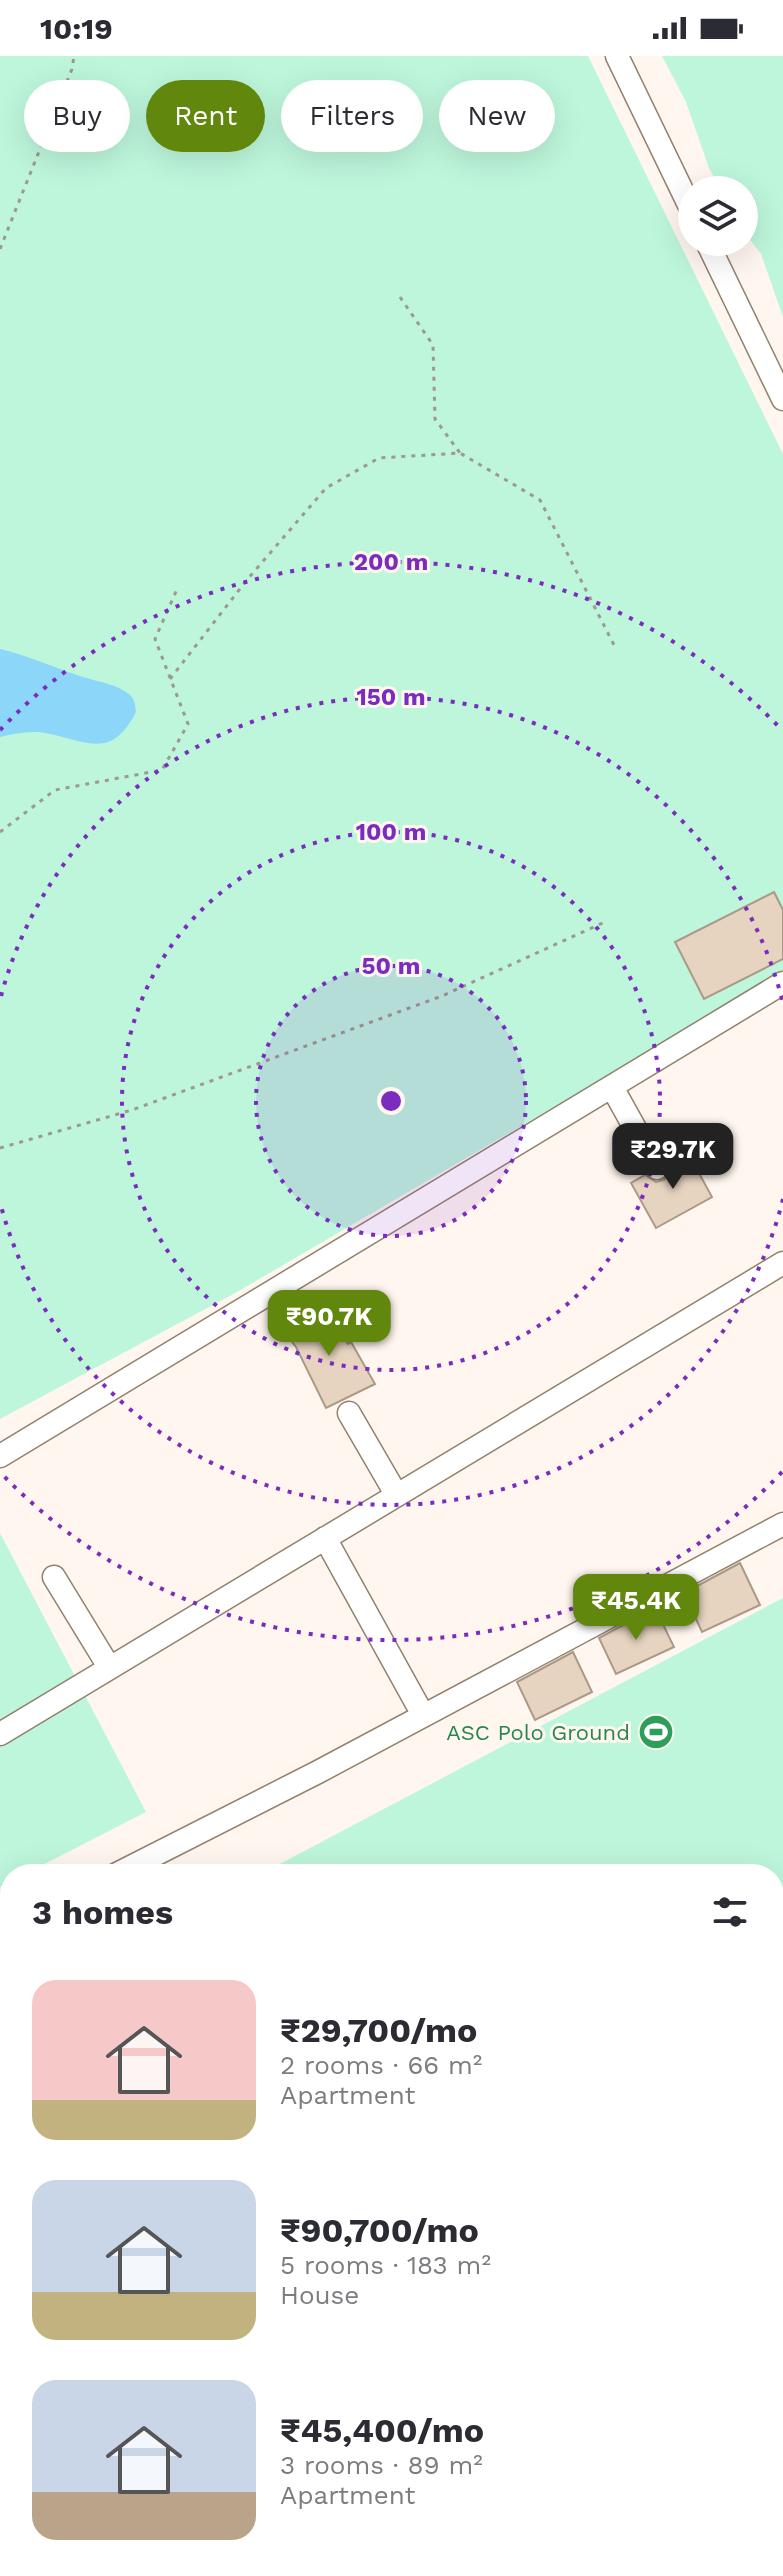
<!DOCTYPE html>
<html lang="en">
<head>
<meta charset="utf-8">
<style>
	:root { --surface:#fff; --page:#f7f7f7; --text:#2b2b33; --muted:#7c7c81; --accent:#61870c }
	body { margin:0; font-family:"Work Sans",sans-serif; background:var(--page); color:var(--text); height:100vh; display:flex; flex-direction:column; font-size:30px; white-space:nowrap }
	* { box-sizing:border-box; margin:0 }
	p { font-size:26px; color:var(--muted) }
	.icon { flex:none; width:44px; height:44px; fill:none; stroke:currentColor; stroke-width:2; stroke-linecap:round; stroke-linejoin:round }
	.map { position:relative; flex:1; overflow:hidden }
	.details { position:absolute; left:0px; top:1808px; width:784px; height:712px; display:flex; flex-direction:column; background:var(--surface); border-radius:32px 32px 0 0; box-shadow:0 8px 32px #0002 }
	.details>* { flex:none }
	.guide { position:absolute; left:24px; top:24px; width:736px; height:72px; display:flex; gap:16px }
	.fabs { position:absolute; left:678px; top:120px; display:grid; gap:16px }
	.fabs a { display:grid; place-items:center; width:80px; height:80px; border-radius:50%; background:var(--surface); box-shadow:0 8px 32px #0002; font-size:40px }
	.price { position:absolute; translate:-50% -68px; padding:0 18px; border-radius:16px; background:var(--accent); color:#fff; font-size:26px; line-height:52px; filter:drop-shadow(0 2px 4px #0008) }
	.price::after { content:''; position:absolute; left:50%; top:48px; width:24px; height:18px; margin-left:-12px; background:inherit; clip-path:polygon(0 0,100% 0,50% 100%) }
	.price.current { background:#222; color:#fff }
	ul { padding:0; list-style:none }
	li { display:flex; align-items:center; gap:24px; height:200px; padding:0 32px }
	li span { display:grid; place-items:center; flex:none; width:224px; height:160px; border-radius:24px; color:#555 }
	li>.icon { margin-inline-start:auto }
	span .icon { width:96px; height:96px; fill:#fffc; stroke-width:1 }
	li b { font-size:34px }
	h2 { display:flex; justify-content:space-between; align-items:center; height:96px; padding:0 32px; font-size:34px }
	.tag { padding:0 28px; border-radius:36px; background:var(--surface); box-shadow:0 8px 32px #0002; font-size:28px; line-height:72px }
	.tag.current { background:var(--accent); color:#fff }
	.status { display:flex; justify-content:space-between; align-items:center; height:56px; padding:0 40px; background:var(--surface); direction:ltr }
	.status svg { height:22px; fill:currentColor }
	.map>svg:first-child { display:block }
	.green { fill:#bdf6db }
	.water { fill:#8cd6fa }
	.building { fill:#e7d4c0; stroke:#ab9986; stroke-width:2 }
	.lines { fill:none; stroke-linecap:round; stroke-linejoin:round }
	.minor-casing { stroke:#92816e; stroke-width:25 }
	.path { stroke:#9f9790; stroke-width:3; stroke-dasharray:4 6; stroke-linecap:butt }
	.minor { stroke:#fff; stroke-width:22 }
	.ring { fill:none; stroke:#7b2cbf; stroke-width:4; stroke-dasharray:4 8 }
	.labels { text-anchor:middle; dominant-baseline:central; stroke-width:6; stroke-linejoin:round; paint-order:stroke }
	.leisure-label { font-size:22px; fill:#27864d; stroke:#fff7ef; text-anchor:end }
	.centre { fill:#7b2cbf; stroke:#fff7ef; stroke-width:4 }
	.ring-label { font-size:24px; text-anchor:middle; font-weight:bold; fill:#7b2cbf; stroke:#fff7ef; stroke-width:6; stroke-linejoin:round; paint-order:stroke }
</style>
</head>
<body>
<div class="status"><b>10:19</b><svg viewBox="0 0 49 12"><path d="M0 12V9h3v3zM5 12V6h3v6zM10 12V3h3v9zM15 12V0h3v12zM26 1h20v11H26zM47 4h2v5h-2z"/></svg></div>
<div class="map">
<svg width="783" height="2520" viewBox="0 0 783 2520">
	<rect width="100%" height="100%" fill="#fff7ef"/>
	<!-- green -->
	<path class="green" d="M0,0H588L783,398V917L237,1236L0,1363Z
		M662,0H783V261L761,198L744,176V134H721L709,112L686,46Z
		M0,1477L146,1756L25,1818H10V1826L0,1831Z
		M783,1542V2044L774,2049V1818H277L274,1811Z
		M10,1901V2243L0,2230V1905Z
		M783,2189V2520H519L523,2510H774V2191Z
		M156,2510H345L350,2520H159Z"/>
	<!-- water -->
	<path class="water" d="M0,593C29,600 55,612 83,621C99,626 117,628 130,639C135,644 135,649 136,656C112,702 91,687 50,678C33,674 17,677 0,681Z"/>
	<!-- building -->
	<path class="building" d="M774,836L783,854V903L704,943L675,886Z
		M687,1095L712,1141L656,1172L631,1127L645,1119L656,1126L664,1124L671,1113L669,1105Z
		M324,1251L348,1288L351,1286L375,1328L326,1352L296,1291L283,1274Z
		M740,1507L760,1549L702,1576L684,1537Z
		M655,1552L674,1591L616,1618L599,1582Z
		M573,1596L592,1636L535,1664L517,1626Z"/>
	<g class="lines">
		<defs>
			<path id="minor" d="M617,0L692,155
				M707,186L783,343
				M612,1031L657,1112
				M349,1357L396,1438
				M0,1400L783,927
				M325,1482L423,1659
				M54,1521L109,1611
				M0,1678L783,1207
				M117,1818L318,1716L783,1468
				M0,1880L10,1875
				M0,2234L10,2240
				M774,2376L783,2369
				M0,2471L10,2484
				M29,2510L36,2520
				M472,2510L493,2520
				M0,2518L14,2510
				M136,2520L138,2510
				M568,2520L581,2510"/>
		</defs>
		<!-- minor casing -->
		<use href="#minor" class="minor-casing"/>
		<!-- path -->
		<path class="path" d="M0,193L72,13L74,0
			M400,241L433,289L435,363L460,397
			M170,623L246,525L326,432L379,402L460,397L540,444L615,591
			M0,776L55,734L162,714L188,668L155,583L178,531
			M0,1092L132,1054L442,940L607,865"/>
		<!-- minor -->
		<use href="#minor" class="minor"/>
	</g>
	<!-- distance rings -->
	<circle cx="391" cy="1045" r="135" fill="#7b2cbf" fill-opacity=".12"/>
	<g class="ring">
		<circle cx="391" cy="1045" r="135"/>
		<circle cx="391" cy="1045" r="269"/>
		<path d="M783 1143A404 404 0 0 1 1 1150M1 940A404 404 0 0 1 783 947"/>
		<path d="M782 1416A539 539 0 0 1 0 1416M0 674A539 539 0 0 1 782 674"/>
	</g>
	<!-- icons -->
	<defs>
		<symbol id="stadium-disc" viewBox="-11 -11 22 22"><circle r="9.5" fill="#2e9e5b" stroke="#fff7ef"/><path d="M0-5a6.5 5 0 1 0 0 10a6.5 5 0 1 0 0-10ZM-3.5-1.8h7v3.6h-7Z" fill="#fff"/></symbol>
	</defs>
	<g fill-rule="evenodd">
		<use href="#stadium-disc" x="636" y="1656" width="40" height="40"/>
	</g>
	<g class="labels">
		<!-- leisure labels -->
		<g class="leisure-label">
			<text x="630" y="1676">ASC Polo Ground</text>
		</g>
	</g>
	<circle cx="391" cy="1045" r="12" class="centre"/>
	<g class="ring-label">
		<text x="391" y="514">200 m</text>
		<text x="391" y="649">150 m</text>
		<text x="391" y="784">100 m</text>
		<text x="391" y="918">50 m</text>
	</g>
</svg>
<div class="fabs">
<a><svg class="icon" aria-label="layers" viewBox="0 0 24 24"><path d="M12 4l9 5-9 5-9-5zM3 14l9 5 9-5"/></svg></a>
</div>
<b class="price current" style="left:673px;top:1135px">₹29.7K</b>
<b class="price" style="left:329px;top:1302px">₹90.7K</b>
<b class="price" style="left:636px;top:1586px">₹45.4K</b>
<div class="guide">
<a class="tag">Buy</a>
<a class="tag current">Rent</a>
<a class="tag">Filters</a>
<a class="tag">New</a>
</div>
<section class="details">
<h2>3 homes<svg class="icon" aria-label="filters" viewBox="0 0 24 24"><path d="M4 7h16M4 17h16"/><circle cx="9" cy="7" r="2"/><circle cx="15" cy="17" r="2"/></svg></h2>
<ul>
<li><span style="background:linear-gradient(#f6c9c9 75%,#c2b280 0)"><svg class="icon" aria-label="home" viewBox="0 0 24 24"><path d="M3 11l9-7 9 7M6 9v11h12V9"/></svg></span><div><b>₹29,700/mo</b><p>2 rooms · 66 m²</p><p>Apartment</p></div></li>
<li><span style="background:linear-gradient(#c9d6e8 70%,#c2b280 0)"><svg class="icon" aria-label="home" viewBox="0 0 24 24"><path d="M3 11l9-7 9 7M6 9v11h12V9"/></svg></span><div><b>₹90,700/mo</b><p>5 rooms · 183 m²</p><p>House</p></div></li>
<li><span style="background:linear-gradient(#c9d6e8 70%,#b9a48a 0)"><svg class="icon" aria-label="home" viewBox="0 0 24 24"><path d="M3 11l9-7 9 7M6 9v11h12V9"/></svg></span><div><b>₹45,400/mo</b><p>3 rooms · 89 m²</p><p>Apartment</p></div></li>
</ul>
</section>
</div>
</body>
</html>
